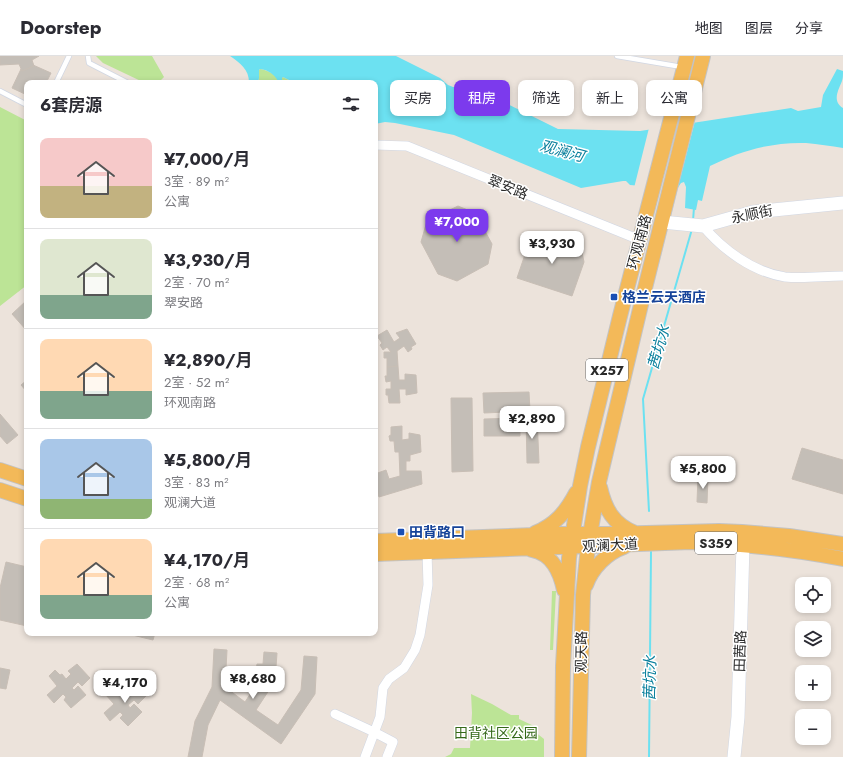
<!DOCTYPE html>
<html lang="zh">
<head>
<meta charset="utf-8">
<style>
	:root { --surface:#fff; --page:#f7f7f7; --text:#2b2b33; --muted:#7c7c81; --line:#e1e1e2; --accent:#7c3aed }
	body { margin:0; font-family:Jost,"Noto Sans SC",sans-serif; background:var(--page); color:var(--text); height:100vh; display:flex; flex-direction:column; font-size:15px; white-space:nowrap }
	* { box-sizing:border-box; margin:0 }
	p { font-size:13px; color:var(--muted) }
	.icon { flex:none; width:22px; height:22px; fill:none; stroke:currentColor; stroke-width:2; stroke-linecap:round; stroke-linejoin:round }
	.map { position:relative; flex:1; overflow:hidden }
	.panel { position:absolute; left:24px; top:24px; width:354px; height:556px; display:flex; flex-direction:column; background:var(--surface); border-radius:8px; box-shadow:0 2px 6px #0003 }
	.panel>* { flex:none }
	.hud { position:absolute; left:390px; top:24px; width:380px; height:36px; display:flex; gap:8px }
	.fabs { position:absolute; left:795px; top:521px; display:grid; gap:8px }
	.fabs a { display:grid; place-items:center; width:36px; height:36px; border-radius:8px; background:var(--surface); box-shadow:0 2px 6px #0003; font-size:20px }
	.price { position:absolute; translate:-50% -34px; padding:0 9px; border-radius:8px; background:#fff; color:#222; font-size:13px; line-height:26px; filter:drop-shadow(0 1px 2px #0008) }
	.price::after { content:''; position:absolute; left:50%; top:24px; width:12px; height:9px; margin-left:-6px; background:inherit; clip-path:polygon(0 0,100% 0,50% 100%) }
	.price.on { background:var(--accent); color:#fff }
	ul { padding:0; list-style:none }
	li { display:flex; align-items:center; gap:12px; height:100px; padding:0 16px }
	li+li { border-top:1px solid var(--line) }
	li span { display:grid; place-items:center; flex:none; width:112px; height:80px; border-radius:8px; color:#555 }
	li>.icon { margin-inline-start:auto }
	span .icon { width:48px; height:48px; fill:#fffc; stroke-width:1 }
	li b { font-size:17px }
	h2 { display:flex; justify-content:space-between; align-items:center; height:48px; padding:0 16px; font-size:17px }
	.pill { padding:0 14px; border-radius:8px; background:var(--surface); box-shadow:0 2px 6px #0003; font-size:14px; line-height:36px }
	.pill.on { background:var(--accent); color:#fff }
	header { display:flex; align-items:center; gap:24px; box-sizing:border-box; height:56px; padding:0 20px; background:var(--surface); border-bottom:1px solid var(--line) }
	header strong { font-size:19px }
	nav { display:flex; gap:22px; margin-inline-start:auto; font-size:14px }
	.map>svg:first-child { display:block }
	.green { fill:#bce496 }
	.water { fill:#6ce1f1 }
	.pier { fill:#ece3db }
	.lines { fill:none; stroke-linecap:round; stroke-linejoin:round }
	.stream { stroke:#6ce1f1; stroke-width:2 }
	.building { fill:#c4beb7; stroke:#c8beb5 }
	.lane-casing { stroke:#d1d7e3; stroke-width:6 }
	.street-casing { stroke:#d1d7e3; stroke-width:10 }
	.secondary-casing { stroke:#d1d7e3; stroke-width:14 }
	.primary-casing { stroke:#c3c3c3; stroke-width:16 }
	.lane { stroke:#fff; stroke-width:4.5 }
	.street { stroke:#fff; stroke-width:9 }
	.secondary { stroke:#fff; stroke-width:13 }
	.primary { stroke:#f3b959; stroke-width:14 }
	.transit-dot { fill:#1a4fb4; stroke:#fff; stroke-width:1.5 }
	.labels { text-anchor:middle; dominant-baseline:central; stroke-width:3; stroke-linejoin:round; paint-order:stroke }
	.shield { fill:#fff; stroke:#6a6a6a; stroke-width:1 }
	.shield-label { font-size:13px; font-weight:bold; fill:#2a2a2a }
	.street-label { font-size:14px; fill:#2a2a2a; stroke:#fff }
	.transit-label { font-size:14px; font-weight:bold; fill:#164399; stroke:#fff; text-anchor:start }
	.park-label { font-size:14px; fill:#346818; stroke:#fff }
	.water-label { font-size:15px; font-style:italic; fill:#0a809d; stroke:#fff }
</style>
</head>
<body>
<header>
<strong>Doorstep</strong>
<nav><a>地图</a><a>图层</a><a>分享</a></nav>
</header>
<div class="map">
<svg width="843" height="701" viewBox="0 0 843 701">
	<rect width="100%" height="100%" fill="#ece3db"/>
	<!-- green -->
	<path class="green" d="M96,0H152L164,21L158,27H145L103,7Z
		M260,13C268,14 274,19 281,22L283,21L295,27H258L259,22V14Z
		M0,51L27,65V229L0,250Z
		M552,535H556L553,594H550Z
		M471,638L492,648L511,659H519V663L536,671L534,675L544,683V701H445L451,698L454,692H470L472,657Z"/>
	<!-- water -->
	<path class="water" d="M230,0H396L440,22L448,29L453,31L470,32L485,37L558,73L640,75L791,52L798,55L821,51L823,39L837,13L843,15C843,19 843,22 842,25C838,35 832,45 843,52V92C831,90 818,88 806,87C771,86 740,95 710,110L702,145L698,144L696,154L685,152L686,131L684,126L681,127L677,133L630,129L626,125H623L581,132L454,79L395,67L385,66L375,68V27H295L283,21L282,22V25H278C274,18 268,14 260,13L259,14V22L258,27H249C249,13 240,7 230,0Z"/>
	<!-- pier -->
	<path class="pier" d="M695,65L677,135L634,132L649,72Z"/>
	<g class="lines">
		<!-- stream -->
		<path class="stream" d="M693,165L694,151
			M649,455L643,343L692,173
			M649,701L651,496"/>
	</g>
	<!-- building -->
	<path class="building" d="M0,0H39L32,4L34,10L22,15L19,8L0,9Z
		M33,9L51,17L46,27H27V39L12,32L21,13L22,15L34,10Z
		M458,150L475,157L492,188L488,208L457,225L438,218L421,186L427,165Z
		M532,178L582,196L584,206L572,240L517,222Z
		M27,244V275L12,258Z
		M407,273L416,288L411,291L412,293L408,296L404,290L397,295L398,310L387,311V302H384V296H391L387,291L383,294L380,289L382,287L377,280L387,274L394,286L400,282L396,277Z
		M398,310L399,324H405V318L416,319L417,337L406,339V333H399L400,347H389L388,339H386V333H391V325L386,326L385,320H387V311Z
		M27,324V336L21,329Z
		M529,336L530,355L484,357L483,337Z
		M451,342H472L473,415L452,416Z
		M0,358L18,379L7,388L0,380Z
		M526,360H537L539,407H527Z
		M520,362V380H484V363Z
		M402,370V384L409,383V377L420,379L421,396L410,399V405H406V415H421L422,428L379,441L375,426V418L386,414L389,423L400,420L399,396H395L394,385H390L389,380L391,379V371Z
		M802,392L843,404V438L792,423Z
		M698,421H708L707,447L697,446Z
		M6,506L27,511V570L0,564V532Z
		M124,577H155L153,584Z
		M214,593L227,594L225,631L245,646L262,620L263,614H256L257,608H263L264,596L277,597L275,625L256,654L278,669L301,634L304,600L317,601L315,638L281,688L220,644L208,669L202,701H188L195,665L212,631Z
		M77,608L90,622L82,630L78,626L72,632L74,634L78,630L86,639L71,652L64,644L66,641L63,638L54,647L47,639L57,630L49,620L55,614L60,619L62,618L66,623L71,618L68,615Z
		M0,612L10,614L6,633L0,632Z
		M133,626L146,640L138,648L134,644L128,649L130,652L134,648L142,656L128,670L120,662L123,659L120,656L110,665L104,657L114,648L105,638L112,632L116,637L118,636L122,640L127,636L125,633Z"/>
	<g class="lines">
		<defs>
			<path id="lane" d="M88,0L89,7L128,27
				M617,0L682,11
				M56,27L69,0
				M0,35L27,49"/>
			<path id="street" d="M375,89L407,90L640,184
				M703,170C723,194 753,216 785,221C804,223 824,220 843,220
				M335,658L374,676L393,686L387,701
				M365,701L380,661L383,632L389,623L404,612L415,594L420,579L428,529L427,496"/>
			<path id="secondary" d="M662,166L703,170L753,156L843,147
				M734,701L738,661L743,489"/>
			<path id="primary" d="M0,414L27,423
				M600,431C605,453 613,468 635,477
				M0,434L27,443
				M535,477C555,469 566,456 576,437
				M375,485L560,478H610L719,475L742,476L789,480L843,488
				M532,494C552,498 560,515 564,534
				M375,498L691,486C742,488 793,493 843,503
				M586,529C592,512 607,497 624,491
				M562,701L563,610L569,502L580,430L588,391L620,260L687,0
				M579,701L583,539L588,491L599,426L644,236L703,0"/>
		</defs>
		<!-- lane casing -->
		<use href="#lane" class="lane-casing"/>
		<!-- street casing -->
		<use href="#street" class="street-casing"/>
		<!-- secondary casing -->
		<use href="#secondary" class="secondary-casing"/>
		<!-- primary casing -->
		<use href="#primary" class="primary-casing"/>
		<!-- lane -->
		<use href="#lane" class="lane"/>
		<!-- street -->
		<use href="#street" class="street"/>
		<!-- secondary -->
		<use href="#secondary" class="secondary"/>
		<!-- primary -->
		<use href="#primary" class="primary"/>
	</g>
	<!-- markers -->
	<g class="transit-dot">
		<rect x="610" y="237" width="8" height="8" rx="2"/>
		<rect x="397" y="472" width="8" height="8" rx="2"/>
	</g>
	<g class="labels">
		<!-- shield labels -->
		<g class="shield">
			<rect x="586" y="303" width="42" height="22" rx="3"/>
			<rect x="695" y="476" width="42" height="22" rx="3"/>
		</g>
		<g class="shield-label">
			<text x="607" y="314">X257</text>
			<text x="716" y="487">S359</text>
		</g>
		<!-- street labels -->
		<g class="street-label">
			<text transform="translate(508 131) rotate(22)">翠安路</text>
			<text transform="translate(752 158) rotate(-11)">永顺街</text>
			<text transform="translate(639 186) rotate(-75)">环观南路</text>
			<text transform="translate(610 489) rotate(-3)">观澜大道</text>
			<text transform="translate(740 595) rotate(-88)">田茜路</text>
			<text transform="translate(581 596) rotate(-89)">观天路</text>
		</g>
		<!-- transit labels -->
		<g class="transit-label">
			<text x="622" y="241">格兰云天酒店</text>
			<text x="409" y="476">田背路口</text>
		</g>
		<!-- park labels -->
		<g class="park-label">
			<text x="496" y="677">田背社区公园</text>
		</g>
		<!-- water labels -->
		<g class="water-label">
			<text transform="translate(562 95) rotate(15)">观澜河</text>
			<text transform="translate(659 291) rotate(-74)">茜坑水</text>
			<text transform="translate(650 622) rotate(-89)">茜坑水</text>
		</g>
	</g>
</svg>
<div class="fabs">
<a><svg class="icon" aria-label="locate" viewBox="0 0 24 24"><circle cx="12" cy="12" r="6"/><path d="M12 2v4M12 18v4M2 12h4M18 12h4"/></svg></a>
<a><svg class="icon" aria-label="layers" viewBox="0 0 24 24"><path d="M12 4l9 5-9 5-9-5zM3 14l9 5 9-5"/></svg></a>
<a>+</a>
<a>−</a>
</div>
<b class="price on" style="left:457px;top:187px">¥7,000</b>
<b class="price" style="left:552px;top:209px">¥3,930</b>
<b class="price" style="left:532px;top:384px">¥2,890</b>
<b class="price" style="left:703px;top:434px">¥5,800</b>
<b class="price" style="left:253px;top:644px">¥8,680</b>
<b class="price" style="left:125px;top:648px">¥4,170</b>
<div class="hud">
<a class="pill">买房</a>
<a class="pill on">租房</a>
<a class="pill">筛选</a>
<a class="pill">新上</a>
<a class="pill">公寓</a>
</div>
<section class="panel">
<h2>6套房源<svg class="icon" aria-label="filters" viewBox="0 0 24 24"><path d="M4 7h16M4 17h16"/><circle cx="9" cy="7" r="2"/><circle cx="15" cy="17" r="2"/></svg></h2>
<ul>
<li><span style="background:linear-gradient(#f6c9c9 60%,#c2b280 0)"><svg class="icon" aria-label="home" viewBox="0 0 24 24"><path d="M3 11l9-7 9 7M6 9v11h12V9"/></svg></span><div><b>¥7,000/月</b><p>3室 · 89 m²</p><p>公寓</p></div></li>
<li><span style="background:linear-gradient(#dfe7d0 70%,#7fa58c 0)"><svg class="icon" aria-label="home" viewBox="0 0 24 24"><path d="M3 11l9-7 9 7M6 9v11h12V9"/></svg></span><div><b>¥3,930/月</b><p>2室 · 70 m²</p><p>翠安路</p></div></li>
<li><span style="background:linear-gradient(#ffd9b3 65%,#7fa58c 0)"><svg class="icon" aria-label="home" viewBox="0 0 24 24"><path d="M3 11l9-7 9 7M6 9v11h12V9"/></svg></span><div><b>¥2,890/月</b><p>2室 · 52 m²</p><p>环观南路</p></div></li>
<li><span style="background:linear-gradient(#a9c7e8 75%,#8fb573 0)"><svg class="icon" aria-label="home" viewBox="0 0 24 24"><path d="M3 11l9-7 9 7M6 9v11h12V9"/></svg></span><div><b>¥5,800/月</b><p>3室 · 83 m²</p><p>观澜大道</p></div></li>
<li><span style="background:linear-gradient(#ffd9b3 70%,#7fa58c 0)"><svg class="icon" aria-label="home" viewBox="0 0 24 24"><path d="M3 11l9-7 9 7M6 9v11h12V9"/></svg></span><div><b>¥4,170/月</b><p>2室 · 68 m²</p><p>公寓</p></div></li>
</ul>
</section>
</div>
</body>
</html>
